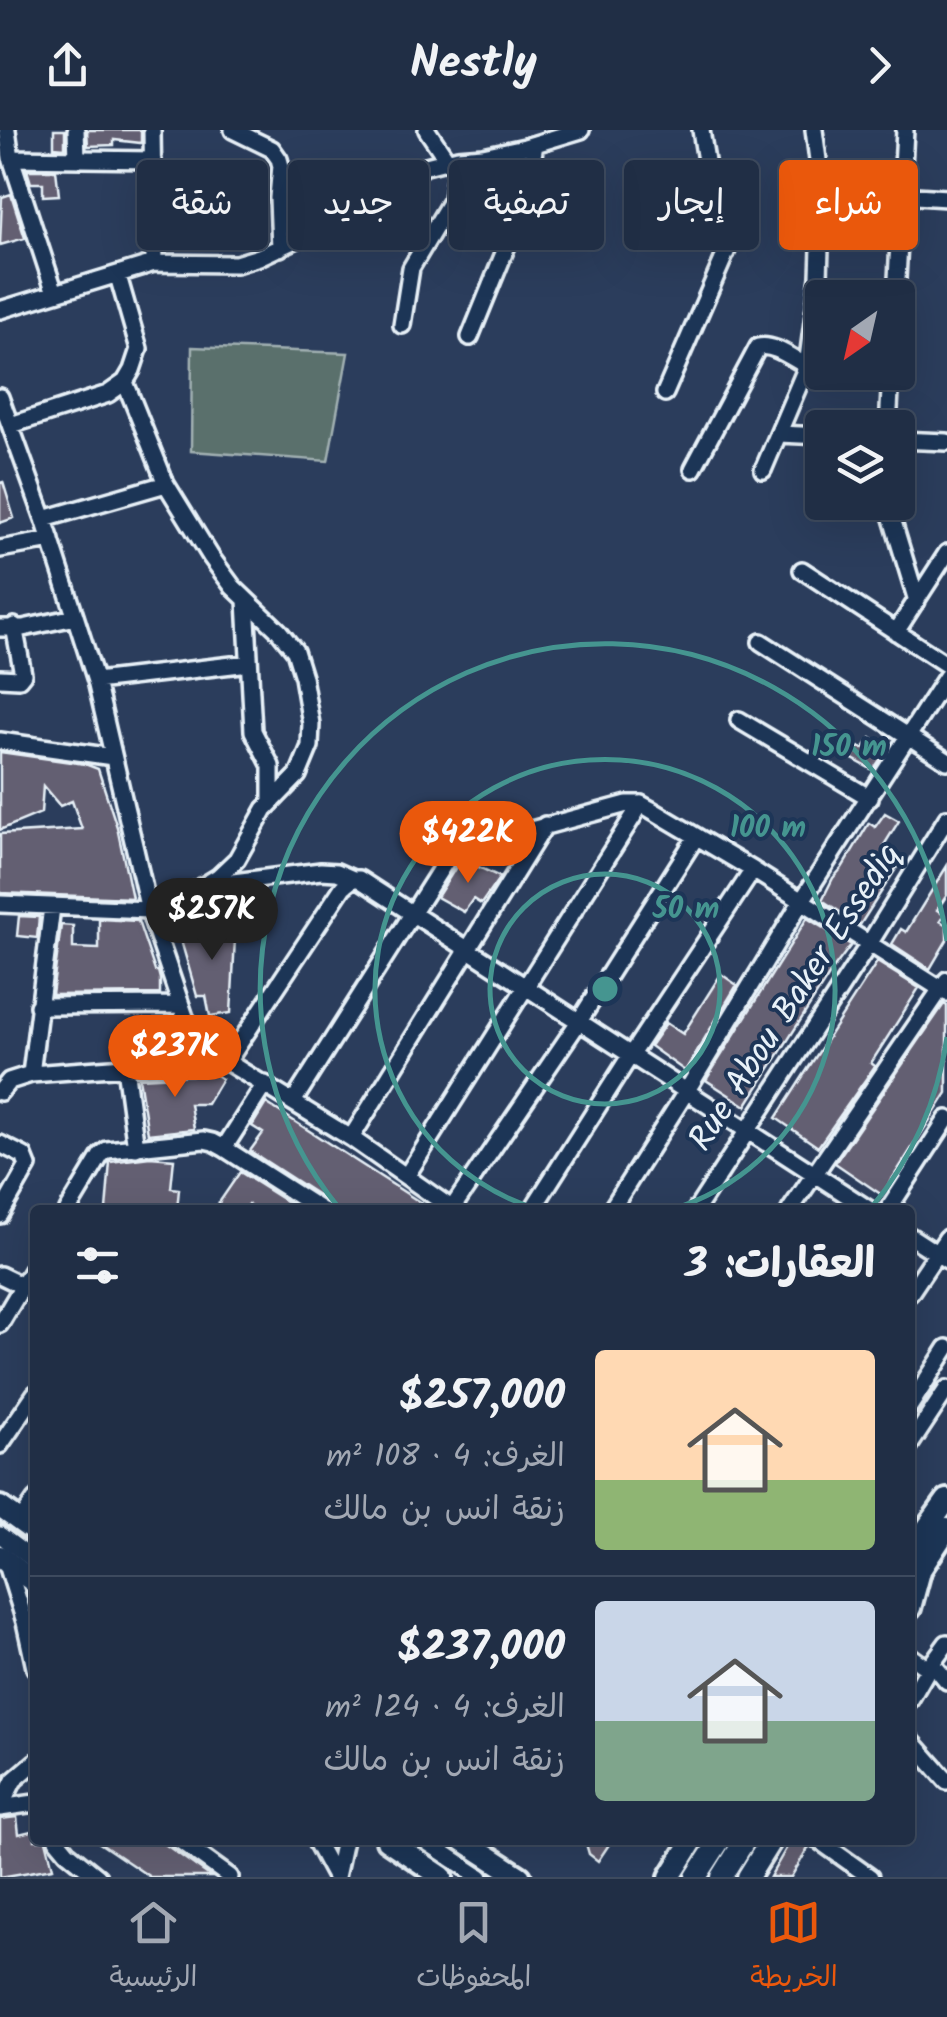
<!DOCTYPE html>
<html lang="ar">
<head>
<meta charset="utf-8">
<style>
	:root { --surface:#202e45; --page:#28364c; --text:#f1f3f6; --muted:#a2a8b3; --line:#3d4a5e; --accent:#ea580c }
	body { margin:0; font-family:Kalam,"Playpen Sans Arabic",sans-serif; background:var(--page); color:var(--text); direction:rtl; height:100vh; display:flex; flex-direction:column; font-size:38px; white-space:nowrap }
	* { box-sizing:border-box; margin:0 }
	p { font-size:32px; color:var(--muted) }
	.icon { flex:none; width:55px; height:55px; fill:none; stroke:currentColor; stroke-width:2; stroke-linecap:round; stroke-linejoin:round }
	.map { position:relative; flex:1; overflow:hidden; direction:ltr }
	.sheet { position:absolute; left:30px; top:1075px; width:885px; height:640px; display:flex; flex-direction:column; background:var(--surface); border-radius:10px; box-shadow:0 10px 40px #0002,0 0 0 2px var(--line); direction:rtl }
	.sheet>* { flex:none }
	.top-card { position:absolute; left:30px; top:30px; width:888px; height:90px; direction:rtl; display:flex; gap:20px }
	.needle { width:65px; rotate:214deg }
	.controls { position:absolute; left:805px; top:150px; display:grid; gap:20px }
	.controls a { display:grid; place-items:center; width:110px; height:110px; border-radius:10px; background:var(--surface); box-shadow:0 10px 40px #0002,0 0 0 2px var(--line); font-size:50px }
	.price { position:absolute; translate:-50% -85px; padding:0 22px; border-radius:35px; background:var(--accent); color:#fff; font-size:32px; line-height:65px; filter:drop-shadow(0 2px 5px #0008) }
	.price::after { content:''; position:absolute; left:50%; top:60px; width:30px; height:22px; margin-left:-15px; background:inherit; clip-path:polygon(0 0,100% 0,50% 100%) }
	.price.on { background:#222; color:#fff }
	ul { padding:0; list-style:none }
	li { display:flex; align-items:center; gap:30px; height:250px; padding:0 40px }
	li+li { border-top:2px solid var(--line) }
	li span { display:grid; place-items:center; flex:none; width:280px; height:200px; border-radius:10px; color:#555 }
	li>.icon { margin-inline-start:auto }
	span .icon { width:120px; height:120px; fill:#fffc; stroke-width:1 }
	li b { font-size:42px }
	h2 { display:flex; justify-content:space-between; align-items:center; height:120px; padding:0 40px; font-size:42px }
	.tag { padding:0 35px; border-radius:10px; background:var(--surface); box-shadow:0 10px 40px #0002,0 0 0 2px var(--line); font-size:35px; line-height:90px }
	.tag.on { background:var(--accent); color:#fff }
	header { display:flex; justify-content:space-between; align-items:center; height:130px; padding:0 40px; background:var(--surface); font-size:45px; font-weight:700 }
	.menu { display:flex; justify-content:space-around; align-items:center; height:140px; border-top:2px solid var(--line); background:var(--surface); font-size:28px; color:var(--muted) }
	.menu a { display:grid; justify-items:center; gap:5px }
	.menu .on { color:var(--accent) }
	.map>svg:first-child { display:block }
	.green { fill:#5a706c; stroke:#a1b0b2; stroke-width:2.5 }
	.building { fill:#645f72; stroke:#e8f1f8; stroke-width:2.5 }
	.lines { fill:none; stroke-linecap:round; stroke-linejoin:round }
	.minor-casing { stroke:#e8f1f8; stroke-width:22 }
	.major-casing { stroke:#e8f1f8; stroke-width:28 }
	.minor { stroke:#1d3557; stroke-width:15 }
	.major { stroke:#1d3557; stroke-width:20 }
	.ring { fill:none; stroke:#459590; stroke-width:5 }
	.labels { text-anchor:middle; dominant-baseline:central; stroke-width:8; stroke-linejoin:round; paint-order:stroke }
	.street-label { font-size:35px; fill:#e8f1f8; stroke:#1d3557 }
	.centre { fill:#459590; stroke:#1d3557; stroke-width:5 }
	.ring-label { font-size:30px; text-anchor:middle; font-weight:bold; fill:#459590; stroke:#1d3557; stroke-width:8; stroke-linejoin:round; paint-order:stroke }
</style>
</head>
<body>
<header><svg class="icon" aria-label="forward" viewBox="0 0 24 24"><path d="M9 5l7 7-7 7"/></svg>Nestly<svg class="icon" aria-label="share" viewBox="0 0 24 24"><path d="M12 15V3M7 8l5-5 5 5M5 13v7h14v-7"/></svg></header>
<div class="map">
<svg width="947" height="1747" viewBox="0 0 947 1747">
	<rect width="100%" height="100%" fill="#2b3d5c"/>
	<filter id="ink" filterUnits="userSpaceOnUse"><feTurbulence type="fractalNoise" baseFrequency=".01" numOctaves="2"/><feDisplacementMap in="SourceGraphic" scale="20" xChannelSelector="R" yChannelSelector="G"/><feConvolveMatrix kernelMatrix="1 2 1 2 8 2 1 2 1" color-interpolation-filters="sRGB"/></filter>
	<g filter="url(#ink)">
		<!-- green -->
		<path class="green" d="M192,217L348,223L328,331L191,321Z"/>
		<!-- building -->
		<path class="building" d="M54,0H65V18L54,17Z
			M87,0H141V13L114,10V15L88,16Z
			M27,40H56L59,65L43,66V53H31Z
			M11,64L25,108L0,115L2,67Z
			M3,352L14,388L0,393V353Z
			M871,608L879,614L876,620L884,624L873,640L851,628L859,617L863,619Z
			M0,622L85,634L98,639L117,697L132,768L0,763V704L82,699L72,671L60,676L43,656L41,683L0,700Z
			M885,683L899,691L884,715L896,722L894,726L901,731L860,795L822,770L833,748L842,738L869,693L875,697Z
			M466,731L500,747L481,774L473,769L464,782L437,767L456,737Z
			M947,736V765L937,780L944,785L940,791L947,795V810L930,839L892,814L901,799L906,802Z
			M19,786L39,787L37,808L17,806Z
			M807,788L851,815L833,839L746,976L706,950Z
			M99,789L138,791L155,841H158L160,849V864L52,865L61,795L73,796V818L99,819Z
			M236,790L231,883L210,886L206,866H197L178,800Z
			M877,832L919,858L871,933L875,936L818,1017L776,988Z
			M721,844L737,855L685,941L650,916L666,893L683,904Z
			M944,874L947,876V963L882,1065L835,1033Z
			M214,944L222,949L207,974H190L194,999L148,1004L139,948Z
			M266,973L432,1080H332L327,1071L250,1021L263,1003L252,996Z
			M150,1027L174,1029L171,1058L179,1059L177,1080H106L110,1032Z
			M240,1042L300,1080H257L248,1074L244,1080H214Z
			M17,1687L19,1704L35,1700V1710H46L53,1738L0,1747V1689Z
			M95,1710H159L211,1747H150Z
			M585,1710H612L598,1731L589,1724Z
			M791,1710H807L809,1717L791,1747H770Z"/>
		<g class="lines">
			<defs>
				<path id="minor" d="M7,0L11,28L55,163
					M76,0L77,29
					M152,0L154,133
					M233,0L272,19L279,29L281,36L278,68L280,118
					M427,0L447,30
					M11,28L153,30
					M822,60L947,68
					M896,168L905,0
					M0,180L154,133L236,134L259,127L325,96L406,46L426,36L458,28L483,26L525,17L581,0
					M402,195L411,138L452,69L458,28
					M470,207L526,69L535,14
					M665,263L731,111L729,101L704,80L700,71L707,37L701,0
					M0,267L44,389L96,551L149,780L185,887C196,907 209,919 227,932L351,1008L454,1080
					M11,295L108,264L125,252L132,240L139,219L118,146
					M888,298L891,242
					M779,304L822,306
					M898,310L947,312
					M693,339L758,217C774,213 793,229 807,236
					M763,340L807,236L819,147L822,60L814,0
					M887,372L917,471
					M44,389L166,354
					M0,419L51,410
					M802,440L947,535
					M246,470L253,601L271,636V672
					M0,498H23L75,487
					M896,502L947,423
					M761,512L947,631
					M0,548L19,549L23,544L14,496
					M96,551L249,533
					M739,590L870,668
					M0,611L113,627
					M209,755L321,741L337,742L353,749H359L870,1080
					M0,774L149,780L190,764L218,747L237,729L265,679L298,645L310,616L311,594L303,547L295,521L279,501L233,457L211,427L166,354L125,252
					M38,876L181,875
					M227,932L343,757L353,749
					M125,937L136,1018
					M31,944L52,777
					M0,962L9,951L31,944L125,937L227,932
					M293,972L447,729L468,717L627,674H641L650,679L753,740L947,863
					M351,1008L545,695
					M0,1014L24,1026L28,1036L0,1085
					M224,1018L265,954
					M407,1045L641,674
					M68,1080L101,1025L107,1020L204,1010L213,1012L224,1018L321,1080
					M451,1080L578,893L696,707
					M532,1080L630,926L753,740
					M611,1080L686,962L801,772L947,546
					M696,1080L869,814L947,688
					M790,1080L947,850
					M888,1080L947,989
					M910,1106L947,1130
					M0,1145L35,1162
					M910,1163L947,1108
					M0,1194L35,1135
					M910,1276L947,1218
					M0,1315L35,1264
					M910,1315L947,1259
					M20,1392L35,1370
					M0,1405L35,1431
					M6,1431L25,1492L35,1538
					M910,1526L928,1539
					M932,1533L947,1551
					M910,1570L928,1539L947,1513
					M910,1609L947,1651
					M0,1678L14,1650L35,1632
					M0,1678L35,1673
					M57,1710L67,1722L98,1747
					M179,1710L230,1747
					M315,1710L335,1747
					M424,1710L480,1747
					M818,1710L870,1747
					M336,1747L344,1710"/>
				<path id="major" d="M0,1377L35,1402
					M910,1422L947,1370
					M0,1426L35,1453
					M910,1455L947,1399
					M910,1478L920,1441
					M387,1710L442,1747
					M463,1710L520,1747
					M670,1747L693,1710
					M696,1747L720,1710
					M722,1747L745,1710
					M748,1747L771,1710"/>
			</defs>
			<!-- minor casing -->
			<use href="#minor" class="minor-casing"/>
			<!-- major casing -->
			<use href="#major" class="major-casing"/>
			<!-- minor -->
			<use href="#minor" class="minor"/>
			<!-- major -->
			<use href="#major" class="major"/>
		</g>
	</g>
	<!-- distance rings -->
	<g class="ring">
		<circle cx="605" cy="859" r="115"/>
		<path d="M540 1080A230 230 0 1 1 670 1080"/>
		<path d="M947 907A345 345 0 0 1 871 1078M339 1078A345 345 0 1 1 947 811"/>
	</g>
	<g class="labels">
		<!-- street labels -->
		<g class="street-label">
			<text transform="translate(796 868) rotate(-57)">Rue Abou Baker Essediq</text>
		</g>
	</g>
	<circle cx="605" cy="859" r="15" class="centre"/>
	<g class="ring-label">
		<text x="849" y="626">150 m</text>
		<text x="768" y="707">100 m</text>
		<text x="686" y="788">50 m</text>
	</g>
</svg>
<div class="controls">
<a><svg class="needle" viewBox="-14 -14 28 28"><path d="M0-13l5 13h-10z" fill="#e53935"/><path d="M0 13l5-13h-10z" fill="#a2a8b3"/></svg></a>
<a><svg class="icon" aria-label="layers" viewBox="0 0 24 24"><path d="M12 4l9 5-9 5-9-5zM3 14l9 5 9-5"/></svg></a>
</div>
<b class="price" style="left:468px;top:756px">$422K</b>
<b class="price on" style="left:212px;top:833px">$257K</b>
<b class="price" style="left:175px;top:970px">$237K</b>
<div class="top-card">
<a class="tag on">شراء</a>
<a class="tag">إيجار</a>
<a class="tag">تصفية</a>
<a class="tag">جديد</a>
<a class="tag">شقة</a>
</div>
<section class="sheet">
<h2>العقارات: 3<svg class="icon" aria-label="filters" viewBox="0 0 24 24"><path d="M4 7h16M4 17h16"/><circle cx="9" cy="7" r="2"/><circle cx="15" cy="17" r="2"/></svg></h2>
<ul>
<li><span style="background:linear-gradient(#ffd9b3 65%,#8fb573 0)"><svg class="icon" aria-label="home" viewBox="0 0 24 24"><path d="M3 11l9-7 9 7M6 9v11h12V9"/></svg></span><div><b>$257,000</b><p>الغرف: 4 · 108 m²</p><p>زنقة انس بن مالك</p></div></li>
<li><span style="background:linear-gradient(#c9d6e8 60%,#7fa58c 0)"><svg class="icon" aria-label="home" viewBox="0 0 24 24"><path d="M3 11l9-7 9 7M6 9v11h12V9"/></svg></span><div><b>$237,000</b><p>الغرف: 4 · 124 m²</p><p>زنقة انس بن مالك</p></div></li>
</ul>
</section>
</div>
<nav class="menu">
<a class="on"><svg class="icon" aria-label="map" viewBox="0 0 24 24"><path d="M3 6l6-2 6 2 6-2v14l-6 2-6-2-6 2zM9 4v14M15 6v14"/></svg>الخريطة</a>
<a><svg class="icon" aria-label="saved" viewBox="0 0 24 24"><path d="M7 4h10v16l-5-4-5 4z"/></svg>المحفوظات</a>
<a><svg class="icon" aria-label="home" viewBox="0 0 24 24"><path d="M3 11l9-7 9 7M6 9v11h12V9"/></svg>الرئيسية</a>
</nav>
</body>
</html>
